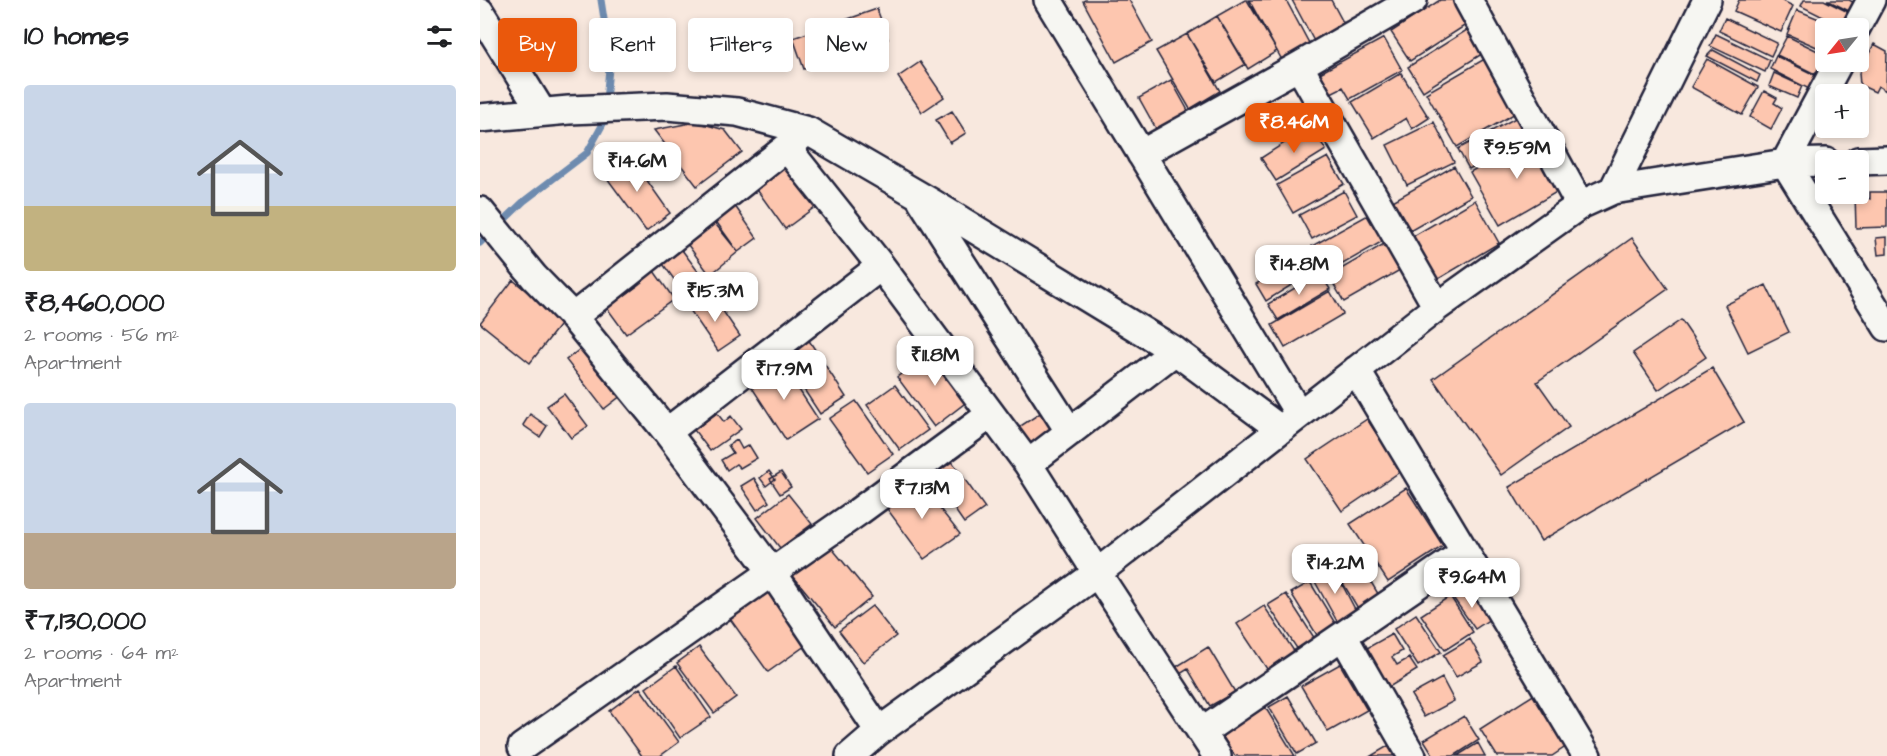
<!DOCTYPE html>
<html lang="en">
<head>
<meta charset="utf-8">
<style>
	:root { --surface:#fff; --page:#f2f2f2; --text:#202124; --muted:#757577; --accent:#ea580c }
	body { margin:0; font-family:"Architects Daughter",sans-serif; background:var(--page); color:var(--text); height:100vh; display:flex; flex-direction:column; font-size:22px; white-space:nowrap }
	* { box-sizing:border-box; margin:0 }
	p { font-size:20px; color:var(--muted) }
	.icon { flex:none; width:33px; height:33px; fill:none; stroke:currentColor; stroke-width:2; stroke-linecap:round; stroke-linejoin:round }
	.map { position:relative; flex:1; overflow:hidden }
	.details { display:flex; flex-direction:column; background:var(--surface); width:480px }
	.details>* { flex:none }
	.top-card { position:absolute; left:18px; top:18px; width:570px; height:54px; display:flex; gap:12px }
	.needle { width:39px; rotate:240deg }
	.tools { position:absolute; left:1335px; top:18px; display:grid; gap:12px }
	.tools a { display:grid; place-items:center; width:54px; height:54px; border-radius:6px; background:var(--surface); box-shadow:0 3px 9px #0003; font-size:30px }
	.price { position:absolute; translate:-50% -51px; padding:0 14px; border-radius:12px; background:#fff; color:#222; font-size:20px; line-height:39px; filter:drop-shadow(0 2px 3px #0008) }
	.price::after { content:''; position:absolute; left:50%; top:36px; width:18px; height:14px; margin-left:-9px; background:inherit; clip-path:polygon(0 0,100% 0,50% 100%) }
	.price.current { background:var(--accent); color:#fff }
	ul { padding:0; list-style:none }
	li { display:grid; align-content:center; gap:12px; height:318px; padding:0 24px }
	li span { display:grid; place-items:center; height:186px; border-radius:6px; color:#555 }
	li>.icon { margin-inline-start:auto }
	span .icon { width:108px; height:108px; fill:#fffc; stroke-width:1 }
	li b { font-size:26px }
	h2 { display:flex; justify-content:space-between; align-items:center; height:72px; padding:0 24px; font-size:26px }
	.chip { padding:0 21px; border-radius:6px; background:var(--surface); box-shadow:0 3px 9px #0003; font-size:21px; line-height:54px }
	.chip.current { background:var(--accent); color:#fff }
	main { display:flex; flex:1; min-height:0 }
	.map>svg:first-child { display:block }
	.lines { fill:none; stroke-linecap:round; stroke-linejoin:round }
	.stream { stroke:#6e8baf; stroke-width:7 }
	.building { fill:#fdc6af; stroke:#22223b; stroke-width:1.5 }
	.minor-casing { stroke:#22223b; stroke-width:32 }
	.minor { stroke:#f6f6f2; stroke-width:27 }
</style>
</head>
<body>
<main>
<section class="details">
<h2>10 homes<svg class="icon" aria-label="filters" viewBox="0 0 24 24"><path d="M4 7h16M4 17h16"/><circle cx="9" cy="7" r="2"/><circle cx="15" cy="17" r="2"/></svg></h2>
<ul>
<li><span style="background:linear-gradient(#c9d6e8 65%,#c2b280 0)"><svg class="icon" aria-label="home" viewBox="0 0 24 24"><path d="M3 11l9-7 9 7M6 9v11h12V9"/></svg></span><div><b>₹8,460,000</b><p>2 rooms · 56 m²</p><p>Apartment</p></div></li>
<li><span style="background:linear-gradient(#c9d6e8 70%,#b9a48a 0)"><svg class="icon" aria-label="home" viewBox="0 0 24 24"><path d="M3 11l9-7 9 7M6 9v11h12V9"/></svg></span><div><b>₹7,130,000</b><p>2 rooms · 64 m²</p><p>Apartment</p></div></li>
</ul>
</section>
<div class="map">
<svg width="1407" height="756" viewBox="0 0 1407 756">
	<rect width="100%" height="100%" fill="#f8e8de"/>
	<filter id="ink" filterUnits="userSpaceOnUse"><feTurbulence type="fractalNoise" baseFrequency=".0167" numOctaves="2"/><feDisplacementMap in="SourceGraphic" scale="12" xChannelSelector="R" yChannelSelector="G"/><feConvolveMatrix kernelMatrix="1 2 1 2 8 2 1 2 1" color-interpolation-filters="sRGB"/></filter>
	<g filter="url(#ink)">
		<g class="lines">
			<!-- stream -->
			<path class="stream" d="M121,0L130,57L126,101
				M18,226L44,201L107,153L124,122V115
				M0,243L10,233"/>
		</g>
		<!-- building -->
		<path class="building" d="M605,0H649L672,42L636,62L603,1Z
			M765,0H767L797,51L768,69L737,16Z
			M769,0H806L830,45L802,60Z
			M812,0H851L865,26L835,43Z
			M960,0H973L989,23L930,61L911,32Z
			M1259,0H1301L1313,6L1301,32L1254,11Z
			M1324,0H1344L1376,16L1365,28L1321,6Z
			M1347,0H1369L1379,5L1375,14Z
			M397,9L408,39L324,69L313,38Z
			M1317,10L1361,28H1346V51L1307,34Z
			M737,16L766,64L736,82L707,34Z
			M1245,18L1297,43L1291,56L1239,31Z
			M990,28L1005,52L943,91L928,67Z
			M707,34L740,91L710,109L676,51Z
			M1236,34L1290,60L1285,72L1230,46Z
			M1307,36L1346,55L1343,78L1297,55Z
			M904,38L922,70L870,99L863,87L849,94L838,74Z
			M1394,44L1407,51L1406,91L1398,86L1395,92L1380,85L1379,73Z
			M1233,50L1280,75L1277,82L1227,56Z
			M1296,56L1339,77L1333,91L1290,69Z
			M1008,57L1039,111L977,147L946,93Z
			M1227,59L1278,87L1262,115L1211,87Z
			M440,62L464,97L442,112L418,77Z
			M921,73L949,118L932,129L926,118L894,138L872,102Z
			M1294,73L1322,86L1317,98L1289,86Z
			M691,80L711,116L679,134L659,98Z
			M1284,91L1297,98L1294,103L1302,108L1291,129L1270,117Z
			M472,111L486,133L470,143L456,120Z
			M1041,115L1052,135L989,169L978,149Z
			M216,122L245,130L262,152L217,186L174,130Z
			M954,122L974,162L927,185L907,145Z
			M831,126L846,150L796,181L781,158Z
			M1055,135L1085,187L1020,225L990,172Z
			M149,155L190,213L166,231L124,174Z
			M848,157L864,184L813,213L797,185Z
			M313,159L343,201L305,229L275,187Z
			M974,166L991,196L928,232L911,202Z
			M864,191L877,215L832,239L819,215Z
			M1390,192H1407V227L1376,228L1375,194L1390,199Z
			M995,200L1019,243L955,281L930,238Z
			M255,206L277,238L258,252L235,220Z
			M888,215L903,241L847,273L832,246Z
			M233,221L258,252L230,275L205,241Z
			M1407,237V254L1398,255L1396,238Z
			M1152,238L1188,289L1057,382L1089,427L1021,475L953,379Z
			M904,244L920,270L864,302L849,276Z
			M202,250L223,278L203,292L183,264Z
			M827,253L837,269L786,301L776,284Z
			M169,264L194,299L146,334L127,308L156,287L150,278Z
			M840,273L850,289L798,320L788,304Z
			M263,276L271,288L250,302L242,290Z
			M33,280L83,321L50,363L0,323Z
			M1286,285L1309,332L1268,352L1245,305Z
			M850,291L863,314L805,348L792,325Z
			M232,295L260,336L238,351L210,310Z
			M1201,320L1226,357L1178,390L1153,353Z
			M328,339L366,397L340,414L302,356Z
			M104,346L142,395L124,409L86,360Z
			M456,348L493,397L454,427L417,377Z
			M301,362L338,419L306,440L269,383Z
			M1232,368L1264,422L1061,541L1029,487Z
			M415,385L448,430L420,450L387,405Z
			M84,394L108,426L91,438L67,406Z
			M376,401L413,454L387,472L349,419Z
			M565,410L580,432L551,451L536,429Z
			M237,413L244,422L251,416L261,429L230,451L214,430Z
			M50,414L67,426L60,437L43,425Z
			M887,419L921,471L862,511L827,459Z
			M257,440L262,449L269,445L277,458L260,468L256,464L247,470L241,460L253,453L248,445Z
			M471,460L505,508L484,523L450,474Z
			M289,471L295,479L286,486L280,478Z
			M301,472L311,487L300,494L290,479Z
			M274,478L289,502L277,510L261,486Z
			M437,480L480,534L444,559L405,506Z
			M926,488L963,546L908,582L870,524Z
			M308,494L332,524L300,548L277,518Z
			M346,541L392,597L355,627L309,571Z
			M873,552L900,597L879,610L852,565Z
			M853,567L877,613L858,623L833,578Z
			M830,582L858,628L840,640L811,593Z
			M288,587L329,643L288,672L248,616Z
			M989,589L1010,619L995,629L974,599Z
			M806,594L835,639L818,650L788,605Z
			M970,596L993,632L965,650L941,615Z
			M392,606L416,636L383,662L359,631Z
			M784,606L816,654L789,672L757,624Z
			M936,614L961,652L938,666L914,629Z
			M912,634L922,651L912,657L917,665L929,658L937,670L909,687L887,648Z
			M990,639L1003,662L976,677L963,655Z
			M219,647L256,697L234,713L197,663Z
			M728,647L755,692L730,706L708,669L700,674L696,667Z
			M860,664L887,710L848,732L821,686Z
			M196,666L231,717L200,738L166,688Z
			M962,678L974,701L944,717L931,695Z
			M160,688L199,742L180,756H162L129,711Z
			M1058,692L1090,744L1072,756H1017L1000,729Z
			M808,696L836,743L817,754L789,707Z
			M785,707L815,756H755L741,734Z
			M984,716L999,740L974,756H954L944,740Z
			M998,743L1005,756H977Z
			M908,746L914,756H891Z"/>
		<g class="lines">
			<defs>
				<path id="minor" d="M568,0L819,414
					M988,0L1100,205
					M0,12L62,112
					M1376,28L1391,0
					M1359,62L1305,163L1407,327
					M819,66L957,307
					M0,118L89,110L187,106L257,112L328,131L452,203L695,351L800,429
					M307,148L401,266L548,464L617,573L737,756
					M661,154L819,66L933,0
					M1378,161L1407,160
					M1133,190L1227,0
					M442,201L590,432
					M0,211L54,277L93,317L187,432L292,572L399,731
					M93,317L320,137
					M876,370L1107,756
					M187,432L401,266
					M548,464L695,351
					M863,636L932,756
					M722,732L985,552
					M42,747L378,512L511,414
					M370,756L399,731L617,573L957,307L1100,205L1133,190L1305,163L1346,162"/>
			</defs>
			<!-- minor casing -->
			<use href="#minor" class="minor-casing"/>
			<!-- minor -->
			<use href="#minor" class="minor"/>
		</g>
	</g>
</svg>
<div class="tools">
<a><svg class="needle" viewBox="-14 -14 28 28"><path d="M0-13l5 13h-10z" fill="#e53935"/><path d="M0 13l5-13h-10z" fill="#757577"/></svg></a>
<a>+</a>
<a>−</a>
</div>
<b class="price current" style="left:814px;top:154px">₹8.46M</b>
<b class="price" style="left:1037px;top:180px">₹9.59M</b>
<b class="price" style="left:157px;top:193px">₹14.6M</b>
<b class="price" style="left:819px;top:296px">₹14.8M</b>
<b class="price" style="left:235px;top:323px">₹15.3M</b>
<b class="price" style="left:455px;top:387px">₹11.8M</b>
<b class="price" style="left:304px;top:401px">₹17.9M</b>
<b class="price" style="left:442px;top:520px">₹7.13M</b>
<b class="price" style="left:855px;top:595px">₹14.2M</b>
<b class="price" style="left:992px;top:609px">₹9.64M</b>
<div class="top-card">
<a class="chip current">Buy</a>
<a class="chip">Rent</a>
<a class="chip">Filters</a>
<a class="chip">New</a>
</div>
</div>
</main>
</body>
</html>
